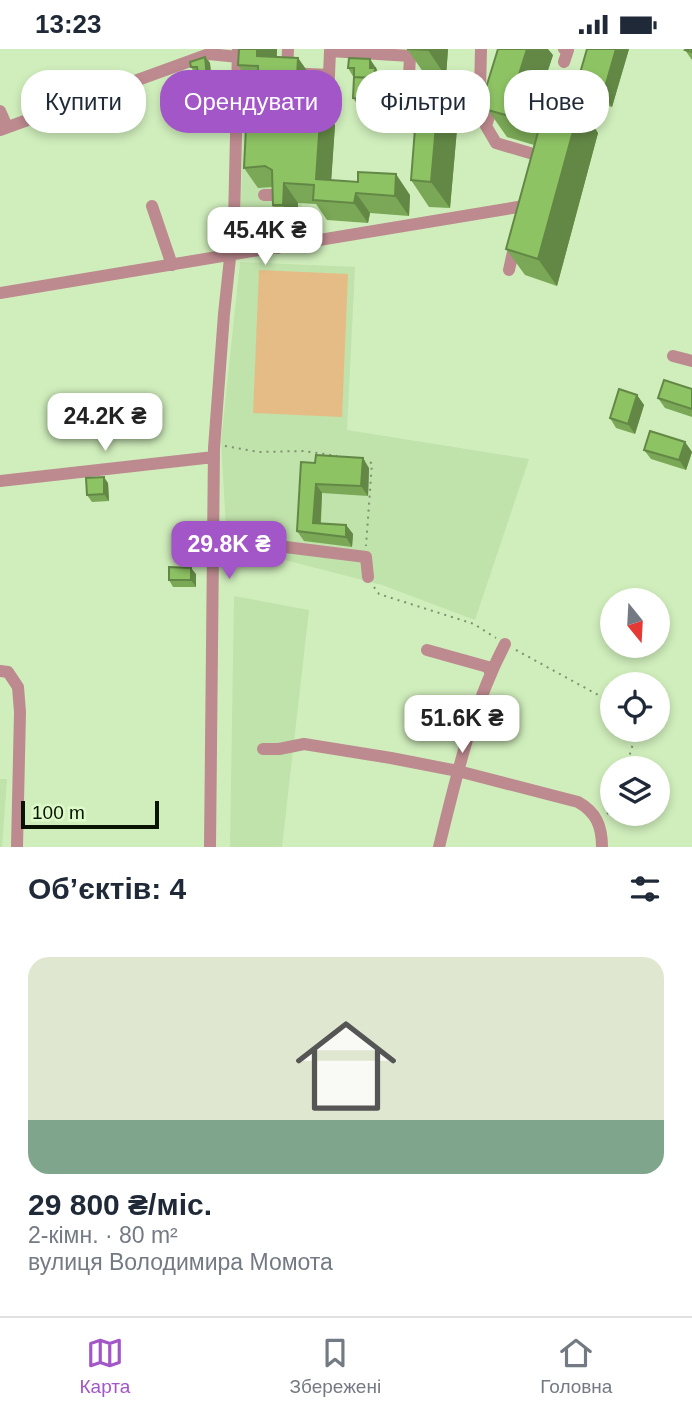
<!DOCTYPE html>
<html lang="uk">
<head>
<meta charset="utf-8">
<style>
	:root { --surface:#fff; --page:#f6f6f7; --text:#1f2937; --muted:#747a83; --line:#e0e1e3; --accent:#a256c8 }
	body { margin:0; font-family:Helvetica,sans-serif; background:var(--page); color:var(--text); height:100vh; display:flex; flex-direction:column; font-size:26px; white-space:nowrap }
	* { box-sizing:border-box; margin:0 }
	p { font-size:23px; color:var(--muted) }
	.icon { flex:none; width:38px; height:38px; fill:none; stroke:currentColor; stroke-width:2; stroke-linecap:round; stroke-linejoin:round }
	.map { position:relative; height:798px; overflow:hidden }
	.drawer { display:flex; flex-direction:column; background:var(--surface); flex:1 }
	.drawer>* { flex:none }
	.banner { position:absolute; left:21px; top:21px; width:651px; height:63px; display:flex; gap:14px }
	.needle { width:46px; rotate:162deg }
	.fabs { position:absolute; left:600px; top:539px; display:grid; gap:14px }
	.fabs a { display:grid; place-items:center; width:70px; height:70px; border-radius:50%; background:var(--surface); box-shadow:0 4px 10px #0003; font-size:35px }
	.scale { position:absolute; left:21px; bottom:18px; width:138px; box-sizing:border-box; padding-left:7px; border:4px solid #091303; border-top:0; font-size:19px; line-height:24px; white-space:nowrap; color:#091303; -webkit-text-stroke:5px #ddfbc9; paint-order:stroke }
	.price { position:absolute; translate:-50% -60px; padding:0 16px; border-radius:14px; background:#fff; color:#222; font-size:23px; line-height:46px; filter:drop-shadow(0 2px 4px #0008) }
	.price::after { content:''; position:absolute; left:50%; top:42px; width:21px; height:16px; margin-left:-10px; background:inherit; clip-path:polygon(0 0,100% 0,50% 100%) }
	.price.active { background:var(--accent); color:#fff }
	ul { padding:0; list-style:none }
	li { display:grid; align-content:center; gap:14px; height:371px; padding:0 28px }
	li span { display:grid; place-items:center; height:217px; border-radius:21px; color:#555 }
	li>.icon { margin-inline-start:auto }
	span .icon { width:126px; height:126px; fill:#fffc; stroke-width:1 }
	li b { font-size:30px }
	h2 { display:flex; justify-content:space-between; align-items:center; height:84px; padding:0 28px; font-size:30px }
	.tag { padding:0 24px; border-radius:28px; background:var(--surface); box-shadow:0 4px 10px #0003; font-size:24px; line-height:63px }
	.tag.active { background:var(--accent); color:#fff }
	.status { display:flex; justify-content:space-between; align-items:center; height:49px; padding:0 35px; background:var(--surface); direction:ltr }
	.status svg { height:19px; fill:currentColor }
	.tabs { display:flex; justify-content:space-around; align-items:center; height:98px; border-top:2px solid var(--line); background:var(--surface); font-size:19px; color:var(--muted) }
	.tabs a { display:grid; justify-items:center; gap:4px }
	.tabs .active { color:var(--accent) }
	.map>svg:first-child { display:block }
	.built { fill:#c0e2ab }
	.green { fill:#e6bc86 }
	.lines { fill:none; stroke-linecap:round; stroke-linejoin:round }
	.path { stroke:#7c926e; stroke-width:2; stroke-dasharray:2 5; stroke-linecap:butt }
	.minor { stroke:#bd8a8f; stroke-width:12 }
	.wall { fill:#7aa856 }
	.shaded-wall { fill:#638846 }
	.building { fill:#8ec364; stroke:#638846; stroke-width:2 }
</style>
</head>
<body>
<div class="status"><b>13:23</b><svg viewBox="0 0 49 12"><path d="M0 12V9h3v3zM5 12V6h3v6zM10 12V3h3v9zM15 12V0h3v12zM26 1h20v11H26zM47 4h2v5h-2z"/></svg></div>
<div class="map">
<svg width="692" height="798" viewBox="0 0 692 798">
	<rect width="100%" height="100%" fill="#d0eebc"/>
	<!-- built -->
	<path class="built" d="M243,69L307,74L300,190L240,199Z
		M240,213L355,218L347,381L529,410L475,571L382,536L227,496L221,392Z
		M234,547L309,561L282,798H230Z
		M0,730H7L2,798H0Z"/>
	<!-- green -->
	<path class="green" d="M259,221L348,225L342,368L253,364Z"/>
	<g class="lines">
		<!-- path -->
		<path class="path" d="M225,397L259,403L304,402L337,407
			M363,412L372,414L366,497
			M374,538L379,545L474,575L496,589
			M516,601L600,647L612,660
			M626,719L634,691L630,681
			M607,765L612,760"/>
		<!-- minor -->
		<path class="minor" d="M288,0L287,24L329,26L326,65L311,64
			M481,0L480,42L486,76
			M564,0L568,1L564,13
			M329,26L330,2L410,7L409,27
			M495,49L486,77L496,94L540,107L538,113
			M0,62L7,78
			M0,81L209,5L238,8
			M264,146H279L278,199
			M152,157L172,216
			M509,221L515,194
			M0,244L524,157
			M673,307L692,312
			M0,432L214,408
			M213,489L366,508L368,528
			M427,601L488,618L490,623
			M0,622L8,623L18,638L20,663L17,798
			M263,700H279L304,695L391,709L458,722L578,753C596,763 602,777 602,798
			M210,798L214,399L224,265L234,172L238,0
			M439,798C456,729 472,658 505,595"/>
	</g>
	<!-- wall -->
	<path class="wall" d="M239,0H277V8L298,9L317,36L316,54L276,52L270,43L257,42L238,16Z
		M407,0H448L446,28L426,27Z
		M587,0H629L612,58L585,50L576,38Z
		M692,0V11L685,1Z
		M553,6L540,45L580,57L598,84L557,237L525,226L506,200L534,96L507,88L488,61Z
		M205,8L210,14L212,36L203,37L199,31L198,25H195L191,18Z
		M370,10L377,20V22L381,30L431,34L450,60L449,69L457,80L450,159L429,158L411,131L415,79L371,75L353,49L354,29L348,19Z
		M321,56L335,76L331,131L410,146L409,167L370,164L368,174L327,171L316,155L298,154L297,176H287L273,156V138L258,139L244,119L300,61Z
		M692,340V368L665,359L658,349Z
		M637,346L644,356L635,385L616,379L610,369Z
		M685,393L692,403L686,421L651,410L644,401Z
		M301,413L369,419L368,447L322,444L321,474L346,476L353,485L352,498L304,492L297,482Z
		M108,434L109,452L92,453L87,446Z
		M196,525V538H173L169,531Z"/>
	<!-- shaded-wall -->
	<path class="shaded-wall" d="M257,0H277L276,26L257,7Z
		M428,0H448L446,28L428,1Z
		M527,0H548L553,6L534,64L515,38Z
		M616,0H629L612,58L603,45Z
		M205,8L210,14L212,36L207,29Z
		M298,9L317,36L316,54L297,27Z
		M370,10L381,29V39L374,29L370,19Z
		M431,34L450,60L449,69L457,80L450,159L431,133L430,53Z
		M321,56L335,76L330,150L316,130Z
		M580,57L598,84L557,237L538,210Z
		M396,125L410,146L409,167L395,147Z
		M284,134L298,154L297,176L283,156Z
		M356,144L370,164L368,174L354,154Z
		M637,346L644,356L635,385L628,375Z
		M685,393L692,403L686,421L679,411Z
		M363,409L369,419L368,447L361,437Z
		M104,428L108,434L109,452L104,445Z
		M316,435L322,444L320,483L313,474Z
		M346,476L353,485L352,498L346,488Z
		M191,519L196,525V538L191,531Z"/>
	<!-- building -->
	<path class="building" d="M239,0H257V7L298,9L297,27L258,26V17L238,16Z
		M407,0H428V1Z
		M498,0H527L515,38L580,57L538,210L506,200L540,76L488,61L485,42Z
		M587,0H616L603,45L576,38Z
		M686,0H692V3L685,1Z
		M205,8L207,29L199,31L197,18H191L190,13Z
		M349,9L370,10V19H375L374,29L354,28V19H348Z
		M354,28L431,34L430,53L438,54L431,133L411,131L417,54L353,49Z
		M301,55L321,56L316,130L358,133V123L396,125L395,147L356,144L354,154L313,151L314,136L284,134L283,156H273L272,121L265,117L244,119L247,58L300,61Z
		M664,331L692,340V360L658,349Z
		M619,340L637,346L628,375L610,369Z
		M650,382L685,393L679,411L644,401Z
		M316,406L363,409L361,437L316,435L313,474L346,476V488L297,482L301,413L315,414Z
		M104,428V445L87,446L86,429Z
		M169,518L191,519V531H169Z"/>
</svg>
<div class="fabs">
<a><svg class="needle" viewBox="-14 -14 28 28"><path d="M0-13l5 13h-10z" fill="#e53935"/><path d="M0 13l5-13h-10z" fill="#747a83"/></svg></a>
<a><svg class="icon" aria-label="locate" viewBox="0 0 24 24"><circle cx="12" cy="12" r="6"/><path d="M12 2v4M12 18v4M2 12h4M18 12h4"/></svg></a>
<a><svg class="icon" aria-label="layers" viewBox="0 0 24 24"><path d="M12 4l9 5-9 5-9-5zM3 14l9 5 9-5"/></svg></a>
</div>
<div class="scale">100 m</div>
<b class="price" style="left:265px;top:218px">45.4K ₴</b>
<b class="price" style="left:105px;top:404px">24.2K ₴</b>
<b class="price active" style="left:229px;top:532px">29.8K ₴</b>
<b class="price" style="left:462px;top:706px">51.6K ₴</b>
<div class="banner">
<a class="tag">Купити</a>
<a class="tag active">Орендувати</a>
<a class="tag">Фільтри</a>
<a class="tag">Нове</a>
</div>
</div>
<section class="drawer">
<h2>Об’єктів: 4<svg class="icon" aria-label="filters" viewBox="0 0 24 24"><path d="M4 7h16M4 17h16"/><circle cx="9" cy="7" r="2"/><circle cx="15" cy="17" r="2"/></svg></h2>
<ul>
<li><span style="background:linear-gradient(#dfe7d0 75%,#7fa58c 0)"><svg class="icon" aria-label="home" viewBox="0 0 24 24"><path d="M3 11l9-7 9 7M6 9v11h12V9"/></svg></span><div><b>29 800 ₴/міс.</b><p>2-кімн. · 80 m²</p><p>вулиця Володимира Момота</p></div></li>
</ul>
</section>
<nav class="tabs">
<a class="active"><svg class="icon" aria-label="map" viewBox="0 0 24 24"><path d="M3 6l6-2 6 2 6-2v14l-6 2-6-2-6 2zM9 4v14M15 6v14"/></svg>Карта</a>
<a><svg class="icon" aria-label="saved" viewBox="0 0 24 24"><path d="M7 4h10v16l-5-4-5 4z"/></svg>Збережені</a>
<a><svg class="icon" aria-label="home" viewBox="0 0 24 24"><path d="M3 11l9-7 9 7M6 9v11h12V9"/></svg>Головна</a>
</nav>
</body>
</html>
